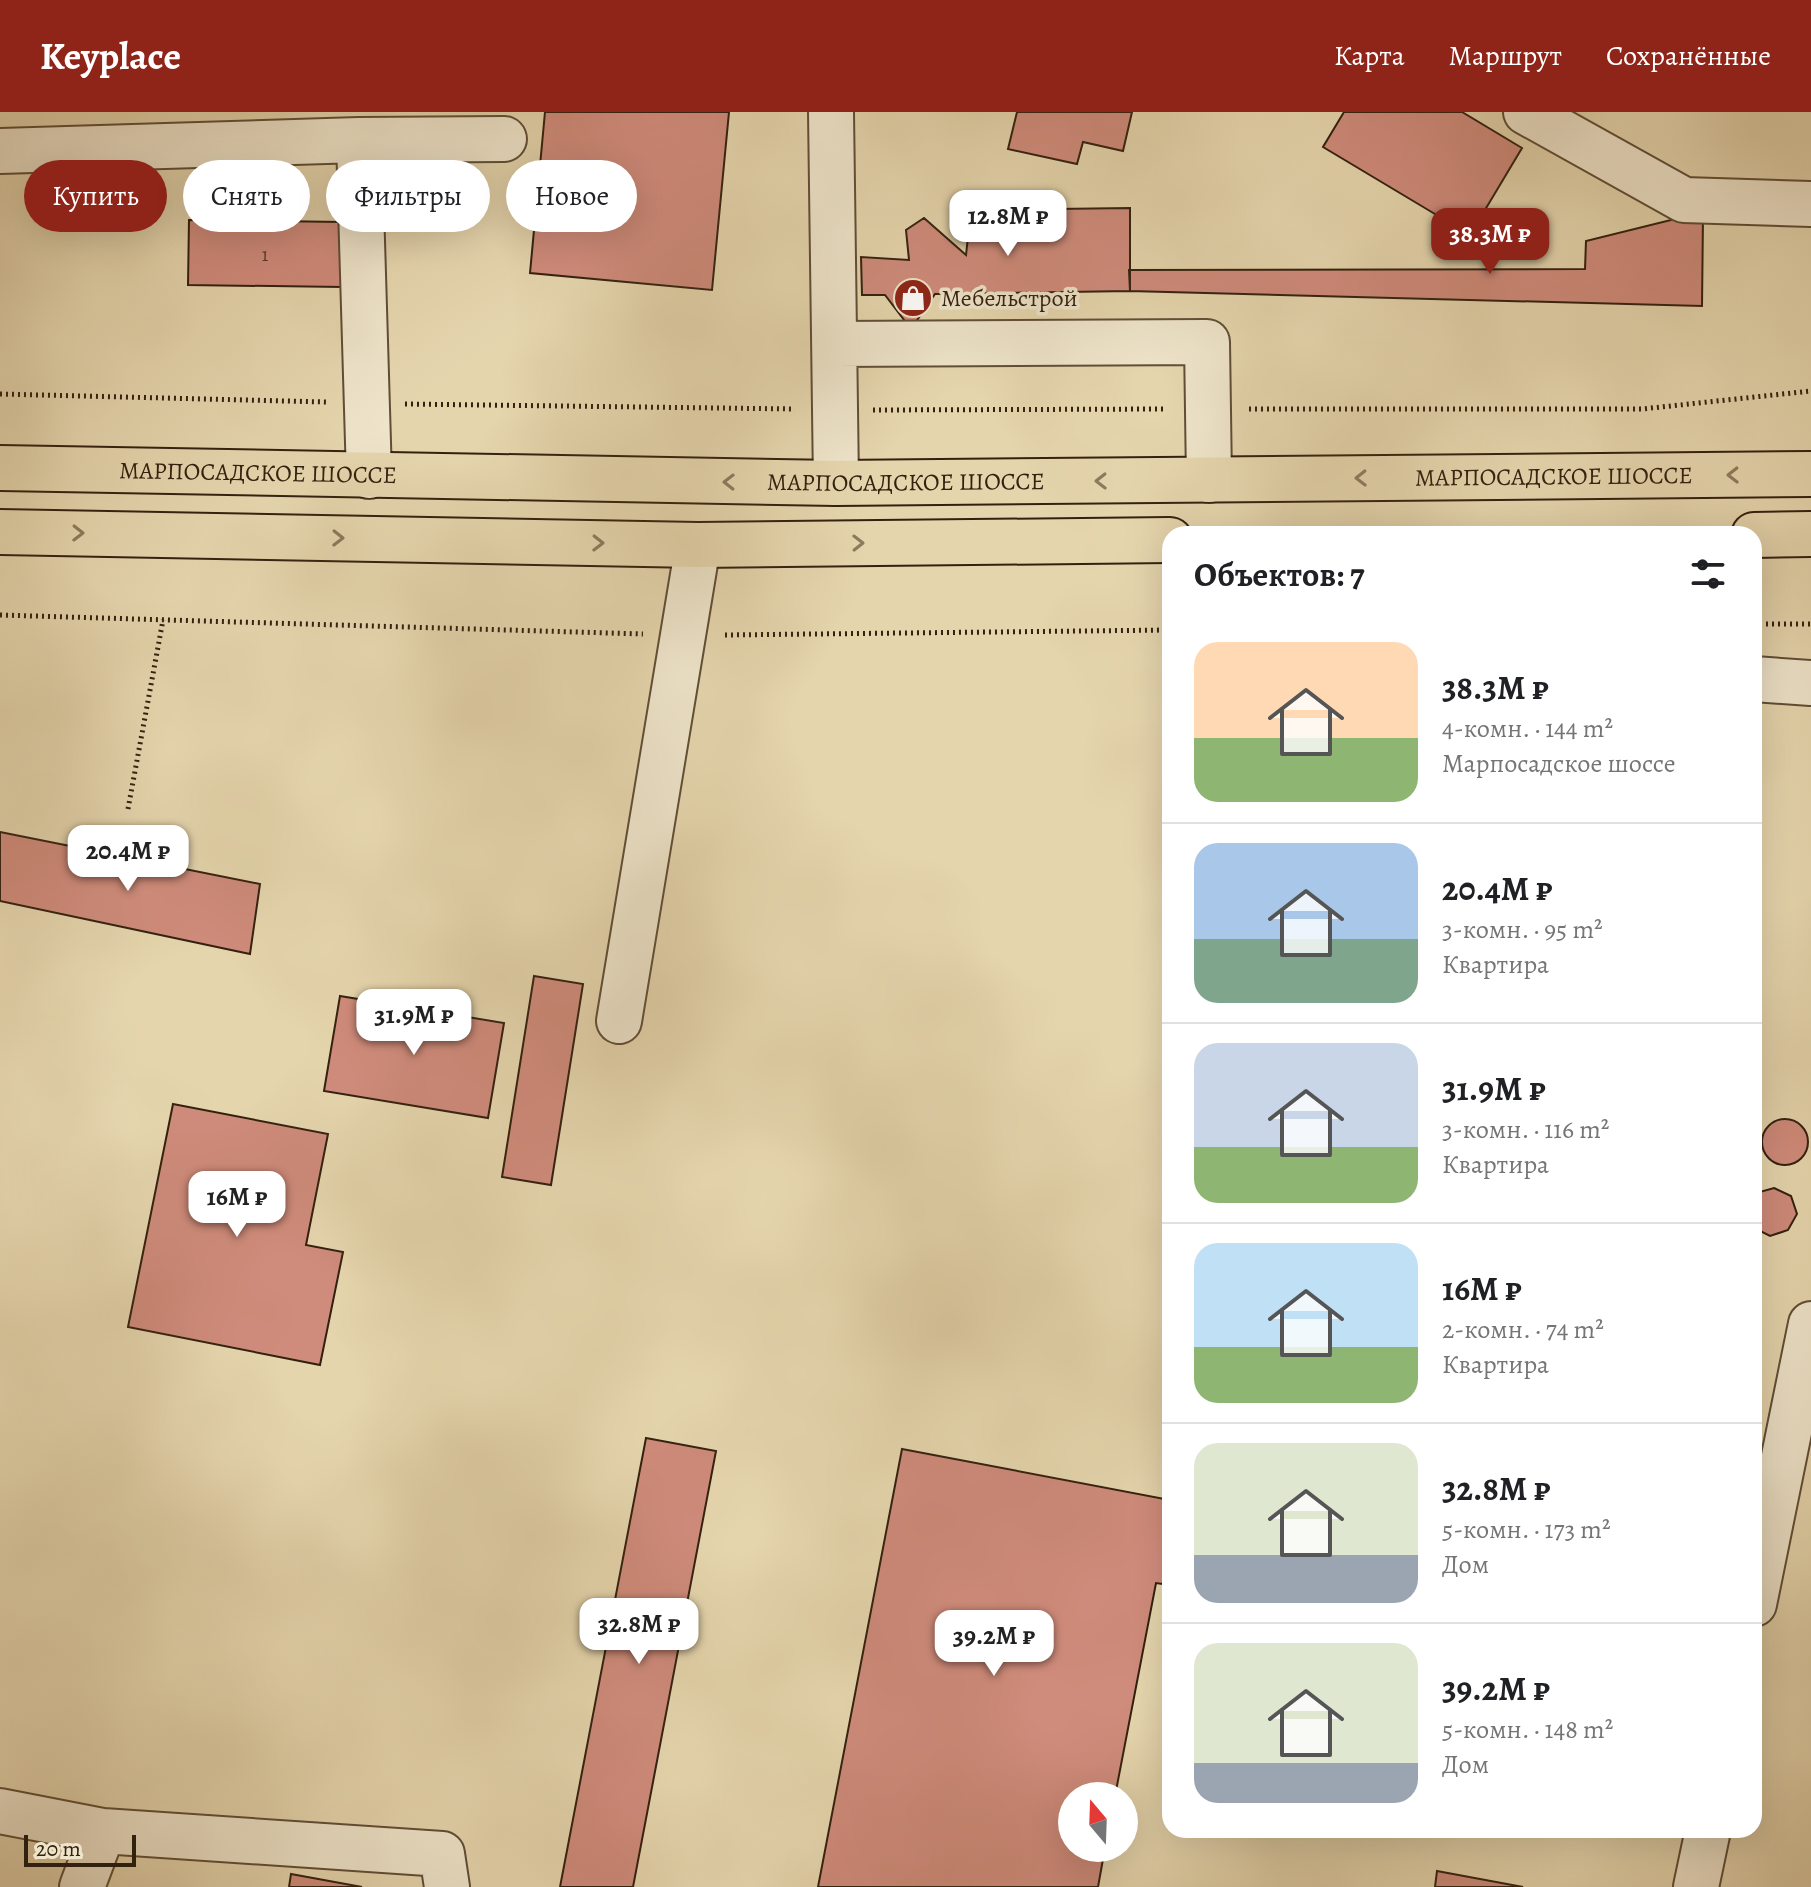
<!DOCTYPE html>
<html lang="ru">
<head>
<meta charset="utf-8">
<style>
	:root { --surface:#fff; --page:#f2f2f2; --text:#202124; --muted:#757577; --line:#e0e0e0; --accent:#8f2418 }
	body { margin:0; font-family:Alegreya,serif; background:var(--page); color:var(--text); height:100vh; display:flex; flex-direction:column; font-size:30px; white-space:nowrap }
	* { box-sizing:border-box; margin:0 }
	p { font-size:26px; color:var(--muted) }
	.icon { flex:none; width:44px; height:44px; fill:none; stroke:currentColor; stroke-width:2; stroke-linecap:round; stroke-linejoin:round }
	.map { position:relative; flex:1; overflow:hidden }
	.panel { position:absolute; left:1162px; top:414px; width:600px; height:1312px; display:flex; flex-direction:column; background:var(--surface); border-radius:24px; box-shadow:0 8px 32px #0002 }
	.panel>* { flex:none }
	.top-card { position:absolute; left:24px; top:48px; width:760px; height:72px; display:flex; gap:16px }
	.needle { width:52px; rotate:341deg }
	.buttons { position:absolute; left:1058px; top:1670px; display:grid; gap:16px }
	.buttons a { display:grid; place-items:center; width:80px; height:80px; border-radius:50%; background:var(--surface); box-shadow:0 8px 32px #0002; font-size:40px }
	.scale { position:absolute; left:24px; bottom:20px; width:112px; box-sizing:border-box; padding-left:8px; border:4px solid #332110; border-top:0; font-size:22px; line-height:28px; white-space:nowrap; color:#332110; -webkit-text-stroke:6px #eee4ca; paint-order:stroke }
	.price { position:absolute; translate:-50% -68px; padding:0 18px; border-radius:16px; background:#fff; color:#222; font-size:26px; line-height:52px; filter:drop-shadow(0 2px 4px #0008) }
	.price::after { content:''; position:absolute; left:50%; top:48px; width:24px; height:18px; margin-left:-12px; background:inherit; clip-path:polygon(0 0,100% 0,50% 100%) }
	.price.on { background:var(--accent); color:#fff }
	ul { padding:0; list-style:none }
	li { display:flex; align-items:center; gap:24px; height:200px; padding:0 32px }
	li+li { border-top:2px solid var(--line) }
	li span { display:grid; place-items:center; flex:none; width:224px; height:160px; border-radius:24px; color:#555 }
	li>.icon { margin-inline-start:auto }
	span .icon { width:96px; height:96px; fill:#fffc; stroke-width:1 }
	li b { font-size:34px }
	h2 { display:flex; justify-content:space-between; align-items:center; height:96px; padding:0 32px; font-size:34px }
	.tag { padding:0 28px; border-radius:36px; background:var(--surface); box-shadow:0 8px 32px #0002; font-size:28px; line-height:72px }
	.tag.on { background:var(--accent); color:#fff }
	header { display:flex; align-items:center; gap:48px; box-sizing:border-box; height:112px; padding:0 40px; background:var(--accent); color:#fff }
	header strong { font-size:38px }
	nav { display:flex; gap:44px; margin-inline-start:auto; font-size:28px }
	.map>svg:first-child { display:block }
	.building { fill:#cf8b7b; stroke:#332110; stroke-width:2 }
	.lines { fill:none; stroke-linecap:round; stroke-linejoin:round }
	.minor-casing { stroke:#604e37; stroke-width:48 }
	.major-casing { stroke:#332110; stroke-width:48 }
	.path { stroke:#332110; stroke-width:5; stroke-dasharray:2 4; stroke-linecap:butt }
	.minor { stroke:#eee4ca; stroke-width:44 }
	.major { stroke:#e5d5ad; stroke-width:44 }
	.oneway { stroke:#8c7b5e }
	.labels { text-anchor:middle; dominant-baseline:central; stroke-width:7; stroke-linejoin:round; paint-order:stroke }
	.number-label { font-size:20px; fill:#5a3c2b }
	.poi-label { font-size:24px; fill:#332110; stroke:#eee4ca; text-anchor:start }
	.street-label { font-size:24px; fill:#332110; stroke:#eee4ca }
</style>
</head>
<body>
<header>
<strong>Keyplace</strong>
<nav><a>Карта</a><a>Маршрут</a><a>Сохранённые</a></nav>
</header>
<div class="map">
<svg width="1811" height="1775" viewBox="0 0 1811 1775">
	<rect width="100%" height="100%" fill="#e5d5ad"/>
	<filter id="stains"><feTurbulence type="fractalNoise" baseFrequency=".0025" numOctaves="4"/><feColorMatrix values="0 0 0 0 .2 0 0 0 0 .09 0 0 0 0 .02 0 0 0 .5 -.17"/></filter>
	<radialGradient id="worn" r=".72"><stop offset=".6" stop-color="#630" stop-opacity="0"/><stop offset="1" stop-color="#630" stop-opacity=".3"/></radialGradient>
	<!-- building -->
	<path class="building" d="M545,0H729L712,178L530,161Z
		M1017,0H1132L1123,39L1083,30L1077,52L1008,37Z
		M1344,0H1462L1522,36L1470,123L1323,35Z
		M1130,96V179L935,182L911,217L885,183H862L861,145L909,148L906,118L924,106L966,143L971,98Z
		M1683,105H1703L1702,194L1130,179L1129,158L1585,157L1586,129Z
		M189,108L343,110L342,175L188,173Z
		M0,720L260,772L250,842L0,789Z
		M534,864L583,872L551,1073L502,1065Z
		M340,884L504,911L488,1006L324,979Z
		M173,992L328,1022L306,1133L343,1140L320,1253L128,1215Z
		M1762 1030a23 23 0 1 1 46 0a23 23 0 1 1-46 0Z
		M1774,1076L1791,1084L1797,1102L1788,1118L1770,1124L1754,1116V1085L1756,1081Z
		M646,1326L716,1339L633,1775H560Z
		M902,1337L1170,1388V1473L1156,1471L1115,1684H1072V1736H1105L1098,1775H818Z
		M1437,1759L1523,1775H1435Z
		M291,1762L362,1775H289Z"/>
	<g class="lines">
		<defs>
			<path id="minor" d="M831,0L836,371
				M1526,0L1684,88L1811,92
				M359,28L369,364
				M0,39L359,28L504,27
				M835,232L1207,230L1209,368
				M1754,567L1811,571
				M619,909L698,433
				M1754,1492L1811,1212
				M0,1699L103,1719L442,1742L447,1775
				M82,1775L103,1719
				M1696,1775L1708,1718"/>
			<g id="major">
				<path id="s1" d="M0,356L836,371L1811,362"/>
				<path d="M0,420L698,433L1170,428"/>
				<path d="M1754,423L1811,422"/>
			</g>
		</defs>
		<!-- minor casing -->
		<use href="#minor" class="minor-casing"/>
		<!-- major casing -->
		<use href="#major" class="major-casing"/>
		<!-- path -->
		<path class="path" d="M0,282L327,290
			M405,292L795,297
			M1249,297H1642L1811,279
			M873,298L1167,297
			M0,503L643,522
			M1754,512H1811
			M725,523L1170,518
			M128,697L163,508"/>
		<!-- minor -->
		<use href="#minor" class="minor"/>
		<!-- major -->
		<use href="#major" class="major"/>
	</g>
	<!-- one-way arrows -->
	<defs><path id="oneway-chevron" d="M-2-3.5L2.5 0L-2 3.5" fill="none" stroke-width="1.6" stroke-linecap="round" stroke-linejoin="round" transform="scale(2)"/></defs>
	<g class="oneway">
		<use href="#oneway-chevron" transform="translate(1733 363) rotate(179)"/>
		<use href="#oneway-chevron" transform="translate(1361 366) rotate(179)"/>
		<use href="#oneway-chevron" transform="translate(1101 369) rotate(179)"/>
		<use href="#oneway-chevron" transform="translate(729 370) rotate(-179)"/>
		<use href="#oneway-chevron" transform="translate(78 421) rotate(1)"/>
		<use href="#oneway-chevron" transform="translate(338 426) rotate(1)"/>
		<use href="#oneway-chevron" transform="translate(598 431) rotate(1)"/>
		<use href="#oneway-chevron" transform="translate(858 431) rotate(-1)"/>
	</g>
	<!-- icons -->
	<defs>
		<symbol id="shop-disc" viewBox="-11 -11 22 22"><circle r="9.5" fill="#8f2418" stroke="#eee4ca"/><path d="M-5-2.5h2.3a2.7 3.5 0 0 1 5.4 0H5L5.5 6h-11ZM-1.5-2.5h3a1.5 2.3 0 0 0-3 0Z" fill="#fff"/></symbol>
	</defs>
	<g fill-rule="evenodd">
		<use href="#shop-disc" x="891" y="164" width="44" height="44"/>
	</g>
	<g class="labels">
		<!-- number labels -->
		<g class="number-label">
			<text x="265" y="142">1</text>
		</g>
		<!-- poi labels -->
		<g class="poi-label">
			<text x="941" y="186">Мебельстрой</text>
		</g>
		<!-- street labels -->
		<g class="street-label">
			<text stroke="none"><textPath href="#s1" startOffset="258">МАРПОСАДСКОЕ ШОССЕ</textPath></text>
			<text stroke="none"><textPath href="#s1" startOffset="1554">МАРПОСАДСКОЕ ШОССЕ</textPath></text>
			<text stroke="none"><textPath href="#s1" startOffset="906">МАРПОСАДСКОЕ ШОССЕ</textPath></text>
		</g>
	</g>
	<rect width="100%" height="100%" filter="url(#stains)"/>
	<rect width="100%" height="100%" fill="url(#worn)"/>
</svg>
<div class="buttons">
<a><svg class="needle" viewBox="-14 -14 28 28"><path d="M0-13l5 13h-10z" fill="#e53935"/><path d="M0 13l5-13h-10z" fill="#757577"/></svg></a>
</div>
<div class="scale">20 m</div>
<b class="price" style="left:1008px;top:146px">12.8M ₽</b>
<b class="price on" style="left:1490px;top:164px">38.3M ₽</b>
<b class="price" style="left:128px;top:781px">20.4M ₽</b>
<b class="price" style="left:414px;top:945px">31.9M ₽</b>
<b class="price" style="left:237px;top:1127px">16M ₽</b>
<b class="price" style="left:639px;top:1554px">32.8M ₽</b>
<b class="price" style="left:994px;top:1566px">39.2M ₽</b>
<div class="top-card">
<a class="tag on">Купить</a>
<a class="tag">Снять</a>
<a class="tag">Фильтры</a>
<a class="tag">Новое</a>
</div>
<section class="panel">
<h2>Объектов: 7<svg class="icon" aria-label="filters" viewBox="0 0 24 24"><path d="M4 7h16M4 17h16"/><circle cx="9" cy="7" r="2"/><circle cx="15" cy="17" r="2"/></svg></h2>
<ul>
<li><span style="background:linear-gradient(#ffd9b3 60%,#8fb573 0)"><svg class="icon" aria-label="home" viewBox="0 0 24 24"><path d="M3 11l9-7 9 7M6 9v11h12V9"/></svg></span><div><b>38.3M ₽</b><p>4-комн. · 144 m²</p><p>Марпосадское шоссе</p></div></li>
<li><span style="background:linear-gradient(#a9c7e8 60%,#7fa58c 0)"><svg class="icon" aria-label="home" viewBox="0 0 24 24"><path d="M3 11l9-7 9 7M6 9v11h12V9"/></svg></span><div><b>20.4M ₽</b><p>3-комн. · 95 m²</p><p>Квартира</p></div></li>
<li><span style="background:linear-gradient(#c9d6e8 65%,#8fb573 0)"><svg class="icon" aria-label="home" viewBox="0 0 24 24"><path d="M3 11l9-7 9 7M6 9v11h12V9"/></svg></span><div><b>31.9M ₽</b><p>3-комн. · 116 m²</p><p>Квартира</p></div></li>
<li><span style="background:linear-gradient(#bfe0f5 65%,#8fb573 0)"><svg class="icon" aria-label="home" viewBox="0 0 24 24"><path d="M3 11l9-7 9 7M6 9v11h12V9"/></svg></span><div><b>16M ₽</b><p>2-комн. · 74 m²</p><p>Квартира</p></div></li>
<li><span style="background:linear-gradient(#dfe7d0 70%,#9aa5b1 0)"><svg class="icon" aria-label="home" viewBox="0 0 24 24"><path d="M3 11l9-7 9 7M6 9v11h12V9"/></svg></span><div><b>32.8M ₽</b><p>5-комн. · 173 m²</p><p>Дом</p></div></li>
<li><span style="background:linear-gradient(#dfe7d0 75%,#9aa5b1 0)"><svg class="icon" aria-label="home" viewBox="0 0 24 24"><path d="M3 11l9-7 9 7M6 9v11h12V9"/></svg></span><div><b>39.2M ₽</b><p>5-комн. · 148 m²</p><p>Дом</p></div></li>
</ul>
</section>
</div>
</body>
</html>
